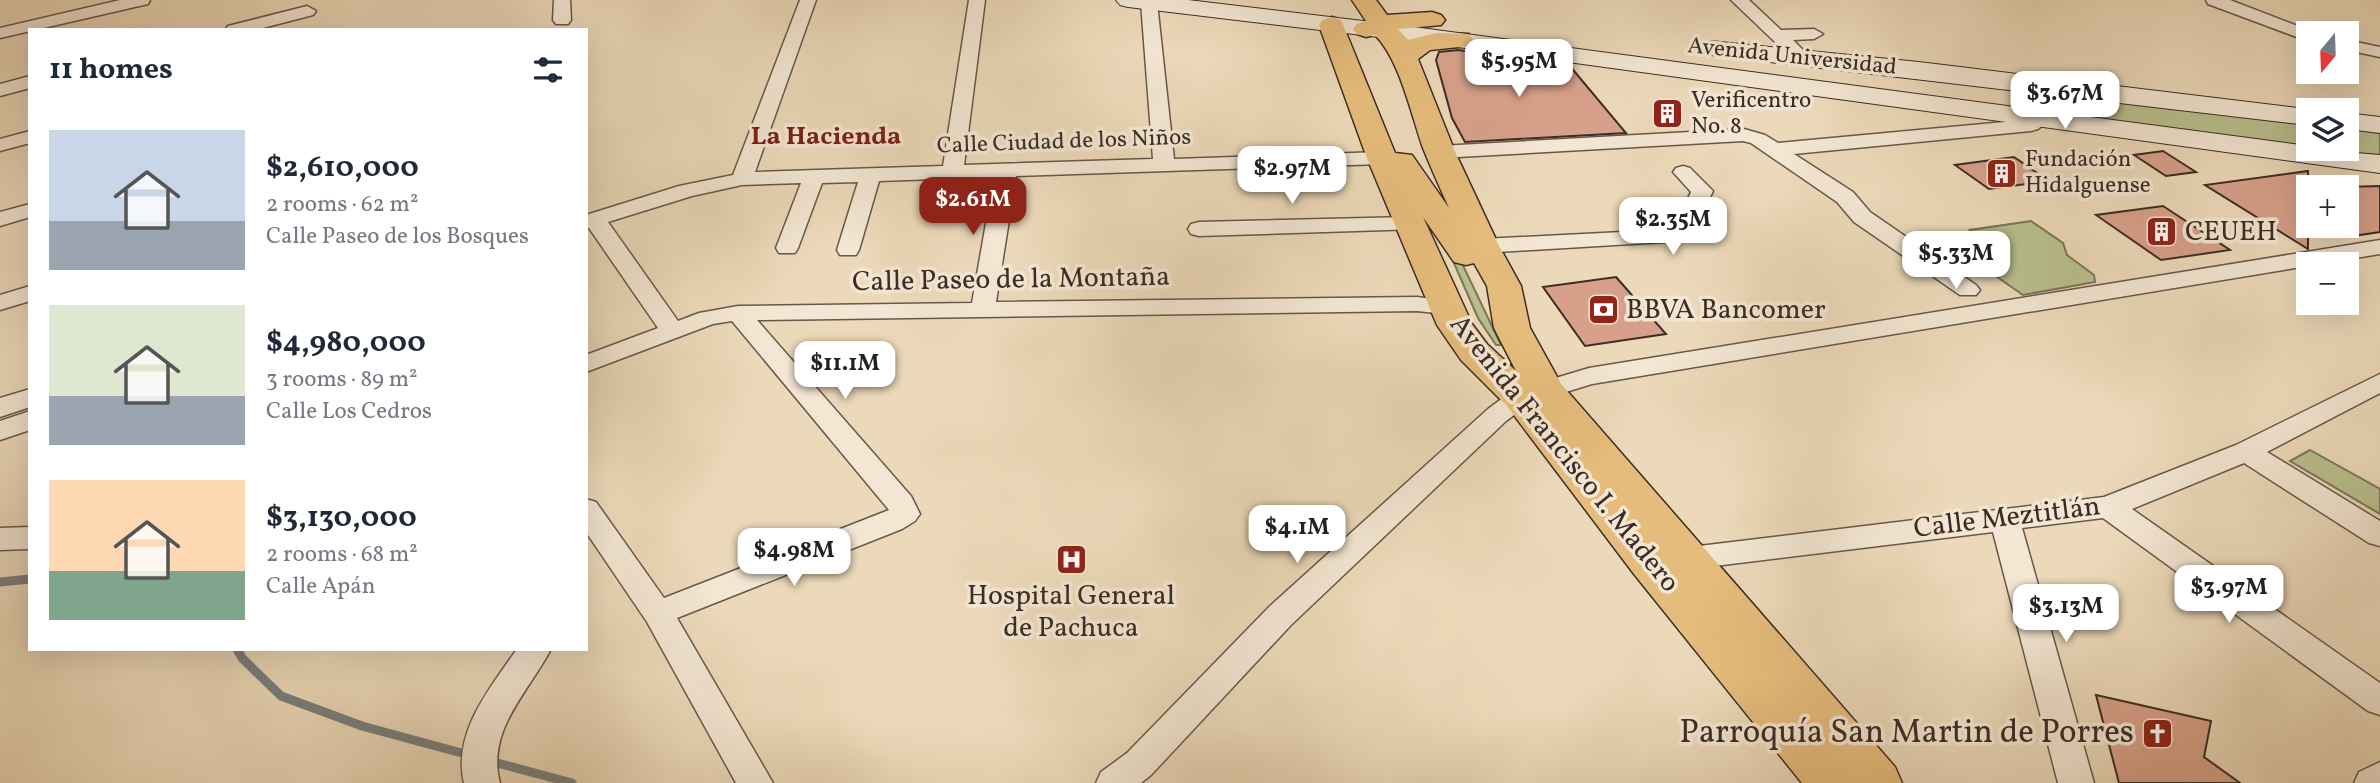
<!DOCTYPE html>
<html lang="en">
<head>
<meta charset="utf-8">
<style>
	:root { --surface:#fff; --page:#f2f2f3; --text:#1f2937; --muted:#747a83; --accent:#8f2418 }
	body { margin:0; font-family:Vollkorn,serif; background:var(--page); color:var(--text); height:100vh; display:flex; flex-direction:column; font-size:26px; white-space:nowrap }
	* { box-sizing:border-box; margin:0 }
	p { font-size:23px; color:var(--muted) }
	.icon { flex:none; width:38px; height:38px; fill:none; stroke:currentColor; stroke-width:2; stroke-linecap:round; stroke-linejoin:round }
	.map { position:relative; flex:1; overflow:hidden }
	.sheet { position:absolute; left:28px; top:28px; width:560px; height:623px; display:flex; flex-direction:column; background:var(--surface); border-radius:0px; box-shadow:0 7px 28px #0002 }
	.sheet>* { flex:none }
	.needle { width:46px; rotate:199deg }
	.tools { position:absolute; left:2296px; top:21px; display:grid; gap:14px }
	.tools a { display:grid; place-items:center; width:63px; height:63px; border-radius:0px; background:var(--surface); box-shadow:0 7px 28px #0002; font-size:35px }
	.price { position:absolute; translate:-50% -60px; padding:0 16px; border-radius:14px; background:#fff; color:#222; font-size:23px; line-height:46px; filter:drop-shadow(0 2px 4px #0008) }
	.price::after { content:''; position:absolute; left:50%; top:42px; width:21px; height:16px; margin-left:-10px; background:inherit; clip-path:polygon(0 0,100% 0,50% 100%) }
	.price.on { background:var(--accent); color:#fff }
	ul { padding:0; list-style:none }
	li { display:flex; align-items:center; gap:21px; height:175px; padding:0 21px }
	li span { display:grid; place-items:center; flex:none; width:196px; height:140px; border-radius:0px; color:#555 }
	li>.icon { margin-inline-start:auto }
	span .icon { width:84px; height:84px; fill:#fffc; stroke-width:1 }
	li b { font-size:30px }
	h2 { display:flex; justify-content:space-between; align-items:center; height:84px; padding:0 21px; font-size:30px }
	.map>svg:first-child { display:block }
	.green { fill:#b9bf8e; stroke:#7a765a; stroke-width:2 }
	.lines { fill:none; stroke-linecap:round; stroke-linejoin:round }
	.stream { stroke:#78807f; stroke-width:9 }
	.building { fill:#d8a08a; stroke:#3b2d25; stroke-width:2 }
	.street-casing { stroke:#67584a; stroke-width:3 }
	.secondary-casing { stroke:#3b2d25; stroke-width:2 }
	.primary-casing { stroke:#3b2d25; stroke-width:3 }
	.street { fill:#f3e6d2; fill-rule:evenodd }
	.secondary { fill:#f3e6d2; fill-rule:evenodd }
	.primary { fill:#e6bc7c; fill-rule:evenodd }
	.labels { text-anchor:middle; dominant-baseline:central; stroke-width:7; stroke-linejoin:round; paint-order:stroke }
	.far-street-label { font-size:23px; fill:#3b2d25; stroke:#f3e6d2 }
	.far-poi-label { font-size:23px; fill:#3b2d25; stroke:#f3e6d2; text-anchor:start }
	.far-quarter-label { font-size:26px; font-weight:bold; fill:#7a1f14; stroke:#f3e6d2 }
	.poi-label { font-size:28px; fill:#3b2d25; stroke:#f3e6d2; text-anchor:start }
	.street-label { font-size:28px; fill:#3b2d25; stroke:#f3e6d2 }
	.near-poi-label { font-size:33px; fill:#3b2d25; stroke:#f3e6d2; text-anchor:end }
</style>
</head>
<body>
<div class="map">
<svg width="2380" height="783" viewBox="0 0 2380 783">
	<rect width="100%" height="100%" fill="#ecd9b9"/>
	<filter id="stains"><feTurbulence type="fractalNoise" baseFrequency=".00286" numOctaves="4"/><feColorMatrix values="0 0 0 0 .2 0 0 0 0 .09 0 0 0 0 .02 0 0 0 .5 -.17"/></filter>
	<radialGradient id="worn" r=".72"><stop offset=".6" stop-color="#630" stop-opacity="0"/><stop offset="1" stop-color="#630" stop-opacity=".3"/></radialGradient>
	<!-- green -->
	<path class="green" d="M2067,91L2308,120V147L2065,116L2073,112L2075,106Z
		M2347,124L2380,128V156L2322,149H2347Z
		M2031,221L2063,243L2067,255L2094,275L2095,282L2023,295L1954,247L1986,242L1970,230Z
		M1450,254L1459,257L1501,345H1496L1478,318Z
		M2310,450L2380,489V514L2290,461Z"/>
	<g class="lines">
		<!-- stream -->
		<path class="stream" d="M0,582L30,579
			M237,649L242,658L281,696L362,726L469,755
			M490,761L572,783"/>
	</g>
	<!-- building -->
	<path class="building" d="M1458,50L1569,65L1626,133L1465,142L1452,118L1436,60L1439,52Z
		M2163,151L2196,172L2166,176L2134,155Z
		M2014,157L2049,181L1989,189L1955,165Z
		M2308,171V249L2205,185Z
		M2380,186V232L2347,237V187Z
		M2163,206L2230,250L2161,260L2096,215Z
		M1616,277L1666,334L1585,346L1543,287Z
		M2096,695L2211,721L2204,757L2240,783H2119Z"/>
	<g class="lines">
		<defs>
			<path id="street" d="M120,0H150L148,4L0,38V28Z
				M554,0H570L571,20L568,24H556L553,20Z
				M800,0H816L755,172L943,166L969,0H985L964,165L1153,159L1141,3L1143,0H1155L1157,3L1174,159L1382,152L1389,154L1392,158L1389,162L1382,164L1016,176L996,302L1417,297L1455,302L1458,307L1455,312L1446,314L1417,311L757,320L911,496L920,514L915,521L902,529L677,618L773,783H736L647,622L586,532V499L596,502L664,598L889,510L732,321L713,324L586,372V355L658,328L589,228L586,229V215L679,186L733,175ZM994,177L972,303L738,306L699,313L678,321L608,222L692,196L742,185L801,183L776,248L779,253H795L798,248L822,183L858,182L837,250L840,255H856L859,250L879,181Z
				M1731,0H1749L1781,30L1814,29L1823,34L1814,39L1793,40L1810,57L1807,61H1795Z
				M2206,0H2230L2316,33H2308V40L2302,39L2208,4Z
				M307,6L316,11L313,15L255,30H225L228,26Z
				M2347,40L2380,47V57L2347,50Z
				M30,76V88L0,96V84Z
				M2041,112L2051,118L2038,129L2031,131L1794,154L1853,192L1870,212L1976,285L1980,290L1976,295H1960L1854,222L1837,202L1751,143L1743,141L1440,158L1433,156L1430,152L1433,148L1440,146L1744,129L1765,135L1778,143L2026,120Z
				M30,131V143L0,151V139Z
				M1683,166L1690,168L1713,191L1706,206L1724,228L1715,239L1482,253L1474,251L1471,246L1474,241L1482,239L1701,228L1684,207L1691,192L1673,172L1676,168Z
				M30,204V217L0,226V212Z
				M1410,217L1418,219L1421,224L1418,229L1199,236L1191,234L1188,229L1191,224L1199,222Z
				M2380,240V254L1592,384L1530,403L1506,421L1291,625L1151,775L1141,783H1096L1101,772L1127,753L1269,607L1488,409L1512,391L1589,368Z
				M30,286V301L0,310V295Z
				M2380,374V393L2267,452L2380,521V546L2369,543L2244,463L2132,509L2380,683V715L2368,711L2103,518L2022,528L2094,783H2058L1993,532L1674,571L1663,568L1659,560L1663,552L1674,549L2104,497L2236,445Z
				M30,389V407L0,417V398Z
				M30,411V430L0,440V421Z
				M30,527V549L0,550V528Z
				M517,649H551C528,693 486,730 500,783H464C452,733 490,688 517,649Z
				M2380,762V783H2354L2359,772Z"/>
			<path id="secondary" d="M1116,0H1188L1421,28L2308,146V149L2380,155V173L1421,42L1128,7L1120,5Z
				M1711,41L1919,62L2314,110H2308V125L1702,54L1698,49L1702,44Z
				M2347,113L2380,117V133L2347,129Z"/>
			<path id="primary" d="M1352,0H1376L1387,15L1432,12L1441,15L1445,20L1441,25L1398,29L1408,40L1436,33L1469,34L1473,40L1469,46L1430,50L1418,59L1455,152L1499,246L1521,286L1530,328L1561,384L1895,767L1902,783H1802L1634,574L1507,406L1461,360L1437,325L1367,158L1319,25L1323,20L1332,17L1341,20L1395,153L1412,155L1449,208C1440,188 1431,168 1423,148C1411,114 1400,60 1375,35L1366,37L1357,34L1353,29L1357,24L1366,21ZM1423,217L1454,262L1466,265L1474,263L1487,286L1494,328L1516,371L1487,344L1472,324Z"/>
		</defs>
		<!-- street casing -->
		<use href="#street" class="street-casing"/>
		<!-- secondary casing -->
		<use href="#secondary" class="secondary-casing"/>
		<!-- primary casing -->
		<use href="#primary" class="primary-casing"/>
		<!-- street -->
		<use href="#street" class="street"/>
		<!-- secondary -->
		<use href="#secondary" class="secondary"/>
		<!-- primary -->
		<use href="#primary" class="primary"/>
	</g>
	<!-- icons -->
	<defs>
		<symbol id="building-square" viewBox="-11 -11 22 22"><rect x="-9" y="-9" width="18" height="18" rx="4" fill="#8f2418" stroke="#f3e6d2"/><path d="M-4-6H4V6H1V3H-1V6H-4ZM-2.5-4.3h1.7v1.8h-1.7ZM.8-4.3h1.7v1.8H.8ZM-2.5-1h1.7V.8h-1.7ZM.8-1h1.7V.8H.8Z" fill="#fff"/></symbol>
		<symbol id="bank-square" viewBox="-11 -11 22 22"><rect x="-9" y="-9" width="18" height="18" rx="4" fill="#8f2418" stroke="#f3e6d2"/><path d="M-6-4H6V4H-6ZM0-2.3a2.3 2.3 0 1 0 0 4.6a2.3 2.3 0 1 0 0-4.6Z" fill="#fff"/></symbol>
		<symbol id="hospital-square" viewBox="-11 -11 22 22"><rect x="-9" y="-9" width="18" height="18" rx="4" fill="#8f2418" stroke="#f3e6d2"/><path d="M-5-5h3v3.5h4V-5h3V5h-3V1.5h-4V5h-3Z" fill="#fff"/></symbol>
		<symbol id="church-square" viewBox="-11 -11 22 22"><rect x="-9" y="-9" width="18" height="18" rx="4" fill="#8f2418" stroke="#f3e6d2"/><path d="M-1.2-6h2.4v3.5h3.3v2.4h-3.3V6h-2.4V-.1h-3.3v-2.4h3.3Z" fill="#fff"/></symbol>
	</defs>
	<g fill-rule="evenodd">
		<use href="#building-square" x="1650" y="96" width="35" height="35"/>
		<use href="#building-square" x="1984" y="156" width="35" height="35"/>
		<use href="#building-square" x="2144" y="214" width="35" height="35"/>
		<use href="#bank-square" x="1586" y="292" width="35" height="35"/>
		<use href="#hospital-square" x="1054" y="542" width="35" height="35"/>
		<use href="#church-square" x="2140" y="716" width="35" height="35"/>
	</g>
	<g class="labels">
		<!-- far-street labels -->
		<g class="far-street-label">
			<text transform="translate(1792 57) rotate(6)">Avenida Universidad</text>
			<text transform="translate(1064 142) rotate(-2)">Calle Ciudad de los Niños</text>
		</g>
		<!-- far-poi labels -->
		<g class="far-poi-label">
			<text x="1691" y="101">Verificentro<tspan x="1691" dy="26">No. 8</tspan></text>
			<text x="2025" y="160">Fundación<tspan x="2025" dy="26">Hidalguense</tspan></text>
		</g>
		<!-- far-quarter labels -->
		<g class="far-quarter-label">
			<text x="826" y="137">La Hacienda</text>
		</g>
		<!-- poi labels -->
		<g class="poi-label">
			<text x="2185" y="232">CEUEH</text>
			<text x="1626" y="310">BBVA Bancomer</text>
			<text x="1071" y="596" text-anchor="middle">Hospital General<tspan x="1071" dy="32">de Pachuca</tspan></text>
		</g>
		<!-- street labels -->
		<g class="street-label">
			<text transform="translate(1011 280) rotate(-1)">Calle Paseo de la Montaña</text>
			<text transform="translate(1564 454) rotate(51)">Avenida Francisco I. Madero</text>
			<text transform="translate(2007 518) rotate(-7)">Calle Meztitlán</text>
		</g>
		<!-- near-poi labels -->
		<g class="near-poi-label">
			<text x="2134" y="734">Parroquía San Martin de Porres</text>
		</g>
	</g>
	<rect width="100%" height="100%" filter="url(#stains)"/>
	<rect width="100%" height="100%" fill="url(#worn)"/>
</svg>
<div class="tools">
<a><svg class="needle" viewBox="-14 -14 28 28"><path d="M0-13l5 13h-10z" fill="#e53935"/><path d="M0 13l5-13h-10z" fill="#747a83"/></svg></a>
<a><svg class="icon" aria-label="layers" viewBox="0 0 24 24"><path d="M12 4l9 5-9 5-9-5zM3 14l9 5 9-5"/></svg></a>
<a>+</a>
<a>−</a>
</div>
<b class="price" style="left:1519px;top:99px">$5.95M</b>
<b class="price" style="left:2065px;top:131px">$3.67M</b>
<b class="price" style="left:1292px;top:206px">$2.97M</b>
<b class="price on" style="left:973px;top:237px">$2.61M</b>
<b class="price" style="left:1673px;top:257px">$2.35M</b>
<b class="price" style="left:1956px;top:291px">$5.33M</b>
<b class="price" style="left:845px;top:401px">$11.1M</b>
<b class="price" style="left:1297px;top:565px">$4.1M</b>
<b class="price" style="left:794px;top:588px">$4.98M</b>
<b class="price" style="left:2229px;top:625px">$3.97M</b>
<b class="price" style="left:2066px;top:644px">$3.13M</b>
<section class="sheet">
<h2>11 homes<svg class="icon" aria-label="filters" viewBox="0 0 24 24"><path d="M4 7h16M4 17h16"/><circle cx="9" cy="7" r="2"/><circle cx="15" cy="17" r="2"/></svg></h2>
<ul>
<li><span style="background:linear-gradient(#c9d6e8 65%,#9aa5b1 0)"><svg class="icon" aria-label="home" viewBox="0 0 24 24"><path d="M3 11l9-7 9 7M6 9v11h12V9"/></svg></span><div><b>$2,610,000</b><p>2 rooms · 62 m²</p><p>Calle Paseo de los Bosques</p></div></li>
<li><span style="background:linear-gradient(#dfe7d0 65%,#9aa5b1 0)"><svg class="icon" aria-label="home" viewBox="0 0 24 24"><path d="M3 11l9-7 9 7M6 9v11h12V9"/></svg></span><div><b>$4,980,000</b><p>3 rooms · 89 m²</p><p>Calle Los Cedros</p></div></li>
<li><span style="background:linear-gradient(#ffd9b3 65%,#7fa58c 0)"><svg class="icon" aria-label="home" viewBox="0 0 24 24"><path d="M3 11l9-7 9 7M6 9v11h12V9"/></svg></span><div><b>$3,130,000</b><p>2 rooms · 68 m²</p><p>Calle Apán</p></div></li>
</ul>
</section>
</div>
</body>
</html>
